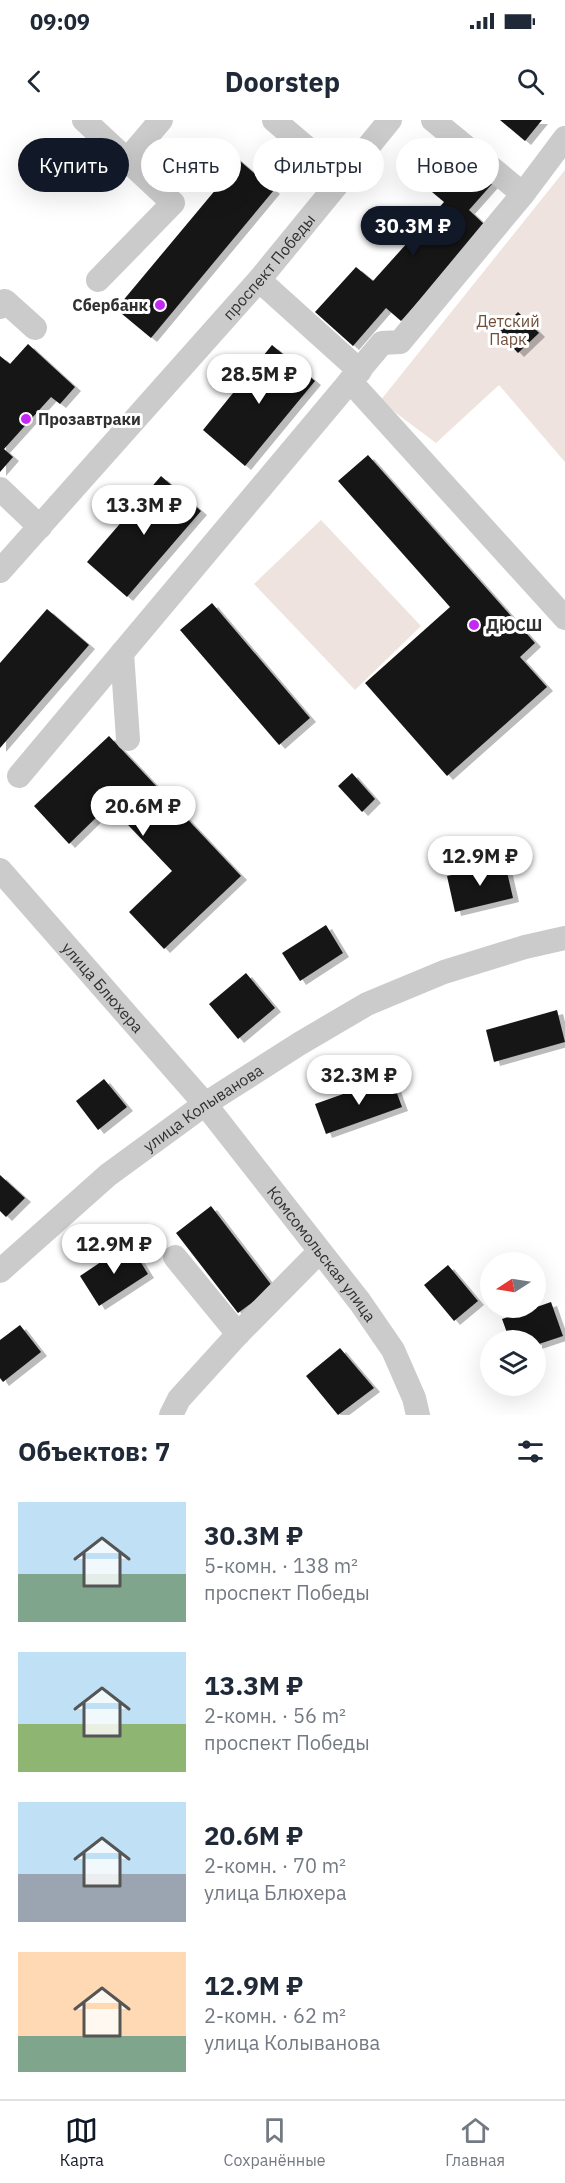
<!DOCTYPE html>
<html lang="ru">
<head>
<meta charset="utf-8">
<style>
	:root { --surface:#fff; --page:#f2f2f3; --text:#1f2937; --muted:#747a83; --line:#e0e1e3; --accent:#111827 }
	body { margin:0; font-family:"IBM Plex Sans",sans-serif; background:var(--page); color:var(--text); height:100vh; display:flex; flex-direction:column; font-size:22px; white-space:nowrap }
	* { box-sizing:border-box; margin:0 }
	p { font-size:20px; color:var(--muted) }
	.icon { flex:none; width:33px; height:33px; fill:none; stroke:currentColor; stroke-width:2; stroke-linecap:round; stroke-linejoin:round }
	.map { position:relative; height:1295px; overflow:hidden }
	.side { display:flex; flex-direction:column; background:var(--surface); flex:1 }
	.side>* { flex:none }
	.hud { position:absolute; left:18px; top:18px; width:530px; height:54px; display:flex; gap:12px }
	.needle { width:39px; rotate:258deg }
	.tools { position:absolute; left:480px; top:1132px; display:grid; gap:12px }
	.tools a { display:grid; place-items:center; width:66px; height:66px; border-radius:50%; background:var(--surface); box-shadow:0 6px 24px #0002; font-size:30px }
	.price { position:absolute; translate:-50% -51px; padding:0 14px; border-radius:21px; background:#fff; color:#222; font-size:20px; line-height:39px; filter:drop-shadow(0 2px 3px #0008) }
	.price::after { content:''; position:absolute; left:50%; top:36px; width:18px; height:14px; margin-left:-9px; background:inherit; clip-path:polygon(0 0,100% 0,50% 100%) }
	.price.active { background:var(--accent); color:#fff }
	ul { padding:0; list-style:none }
	li { display:flex; align-items:center; gap:18px; height:150px; padding:0 18px }
	li span { display:grid; place-items:center; flex:none; width:168px; height:120px; border-radius:0px; color:#555 }
	li>.icon { margin-inline-start:auto }
	span .icon { width:72px; height:72px; fill:#fffc; stroke-width:1 }
	li b { font-size:26px }
	h2 { display:flex; justify-content:space-between; align-items:center; height:72px; padding:0 18px; font-size:26px }
	.tag { padding:0 21px; border-radius:27px; background:var(--surface); box-shadow:0 6px 24px #0002; font-size:21px; line-height:54px }
	.tag.active { background:var(--accent); color:#fff }
	.status { display:flex; justify-content:space-between; align-items:center; height:42px; padding:0 30px; background:var(--surface); direction:ltr }
	.status svg { height:16px; fill:currentColor }
	header { display:flex; justify-content:space-between; align-items:center; height:78px; padding:0 18px; background:var(--surface); font-size:27px; font-weight:800 }
	.tabs { display:flex; justify-content:space-around; align-items:center; height:84px; border-top:2px solid var(--line); background:var(--surface); font-size:16px; color:var(--muted) }
	.tabs a { display:grid; justify-items:center; gap:3px }
	.tabs .active { color:var(--accent) }
	.map>svg:first-child { display:block }
	.green { fill:#eee3de }
	.building { fill:#181818; filter:url(#shadow) }
	.lines { fill:none; stroke-linecap:round; stroke-linejoin:round }
	.minor { stroke:#cbcbcb; stroke-width:24 }
	.poi-dot { fill:#c428f3; stroke:#fff; stroke-width:2 }
	.labels { text-anchor:middle; dominant-baseline:central; stroke-width:6; stroke-linejoin:round; paint-order:stroke }
	.street-label { font-size:16px; fill:#313131; stroke:#fff }
	.poi-label { font-size:16px; font-weight:bold; fill:#313131; stroke:#fff; text-anchor:start }
	.park-label { font-size:16px; fill:#704e3a; stroke:#fff }
</style>
</head>
<body>
<div class="status"><b>09:09</b><svg viewBox="0 0 49 12"><path d="M0 12V9h3v3zM5 12V6h3v6zM10 12V3h3v9zM15 12V0h3v12zM26 1h20v11H26zM47 4h2v5h-2z"/></svg></div>
<header><svg class="icon" aria-label="back" viewBox="0 0 24 24"><path d="M15 5l-7 7 7 7"/></svg>Doorstep<svg class="icon" aria-label="search" viewBox="0 0 24 24"><circle cx="10" cy="10" r="6"/><path d="M15 15l6 6"/></svg></header>
<div class="map">
<svg width="565" height="1295" viewBox="0 0 565 1295">
	<defs>
		<filter id="shadow"><feDropShadow dx="6" dy="4" stdDeviation="0" flood-color="#0004"/></filter>
	</defs>
	<rect width="100%" height="100%" fill="#fff"/>
	<!-- green -->
	<path class="green" d="M565,50V342L499,265L436,323L380,281Z
		M321,400L421,506L355,570L254,464Z"/>
	<!-- building -->
	<path class="building" d="M500,0H542L525,21Z
		M226,29L274,70L151,218L116,189L217,68L203,56Z
		M457,33L492,64L469,90L486,106L401,201L386,188L353,226L315,192L356,147L373,161L444,82L426,67Z
		M518,192L539,213L518,233L498,212Z
		M28,224L75,267L60,284L51,277L4,329L13,337L0,352V236L10,244Z
		M272,225L315,261L245,346L203,310Z
		M368,335L535,523L520,537L547,567L447,656L365,563L450,487L338,361Z
		M161,356L201,391L127,477L87,442Z
		M212,483L310,598L279,625L180,510Z
		M47,489L89,525L0,628V543Z
		M109,616L241,756L164,829L129,792L172,751L109,685L69,724L34,686Z
		M352,653L375,679L362,692L338,666Z
		M505,743L513,778L455,792L447,756Z
		M326,805L343,833L300,861L282,833Z
		M246,853L275,888L238,919L209,884Z
		M557,890L565,922L494,942L486,910Z
		M391,957L402,987L326,1014L315,984Z
		M104,959L127,987L98,1010L76,981Z
		M0,1055L25,1078L6,1097L0,1091Z
		M211,1086L273,1167L238,1193L176,1113Z
		M129,1123L148,1154L99,1186L80,1156Z
		M448,1145L478,1181L454,1201L424,1165Z
		M551,1182L563,1216L536,1225V1221H510L502,1199Z
		M20,1205L41,1232L3,1262L0,1258V1220Z
		M340,1228L374,1268L338,1295L306,1256Z"/>
	<g class="lines">
		<!-- minor -->
		<g class="minor">
			<path d="M84,0L173,83L98,160"/>
			<path d="M274,0L342,58"/>
			<path d="M433,0L523,74"/>
			<path d="M127,40L161,0"/>
			<path d="M259,160L360,251"/>
			<path d="M0,187L5,181L35,208"/>
			<path d="M350,261L565,498"/>
			<path d="M0,369L40,407"/>
			<path id="s1" d="M0,451L259,160L390,0"/>
			<path d="M122,533L128,619"/>
			<path d="M19,656L382,223L400,222L523,74L565,18"/>
			<path id="s2" d="M0,750L205,984L360,1182L393,1230L414,1278L418,1295"/>
			<path d="M175,1137L238,1214"/>
			<path id="s3" d="M0,1151L108,1055L205,984L299,924L367,884L444,852L525,827L565,818"/>
			<path d="M171,1295L179,1279L238,1214L319,1132"/>
		</g>
	</g>
	<!-- markers -->
	<g class="poi-dot">
		<circle cx="160" cy="185" r="6"/>
		<circle cx="26" cy="299" r="6"/>
		<circle cx="474" cy="505" r="6"/>
	</g>
	<g class="labels">
		<!-- street labels -->
		<g class="street-label">
			<text stroke="none"><textPath href="#s1" startOffset="406">проспект Победы</textPath></text>
			<text stroke="none"><textPath href="#s2" startOffset="156">улица Блюхера</textPath></text>
			<text stroke="none"><textPath href="#s3" startOffset="261">улица Колыванова</textPath></text>
			<text stroke="none"><textPath href="#s2" startOffset="501">Комсомольская улица</textPath></text>
		</g>
		<!-- poi labels -->
		<g class="poi-label">
			<text x="148" y="185" text-anchor="end">Сбербанк</text>
			<text x="38" y="299">Прозавтраки</text>
			<text x="486" y="505">ДЮСШ</text>
		</g>
		<!-- park labels -->
		<g class="park-label">
			<text x="508" y="201">Детский<tspan x="508" dy="18">Парк</tspan></text>
		</g>
	</g>
</svg>
<div class="tools">
<a><svg class="needle" viewBox="-14 -14 28 28"><path d="M0-13l5 13h-10z" fill="#e53935"/><path d="M0 13l5-13h-10z" fill="#747a83"/></svg></a>
<a><svg class="icon" aria-label="layers" viewBox="0 0 24 24"><path d="M12 4l9 5-9 5-9-5zM3 14l9 5 9-5"/></svg></a>
</div>
<b class="price active" style="left:413px;top:137px">30.3M ₽</b>
<b class="price" style="left:259px;top:285px">28.5M ₽</b>
<b class="price" style="left:144px;top:416px">13.3M ₽</b>
<b class="price" style="left:143px;top:717px">20.6M ₽</b>
<b class="price" style="left:480px;top:767px">12.9M ₽</b>
<b class="price" style="left:359px;top:986px">32.3M ₽</b>
<b class="price" style="left:114px;top:1155px">12.9M ₽</b>
<div class="hud">
<a class="tag active">Купить</a>
<a class="tag">Снять</a>
<a class="tag">Фильтры</a>
<a class="tag">Новое</a>
</div>
</div>
<section class="side">
<h2>Объектов: 7<svg class="icon" aria-label="filters" viewBox="0 0 24 24"><path d="M4 7h16M4 17h16"/><circle cx="9" cy="7" r="2"/><circle cx="15" cy="17" r="2"/></svg></h2>
<ul>
<li><span style="background:linear-gradient(#bfe0f5 60%,#7fa58c 0)"><svg class="icon" aria-label="home" viewBox="0 0 24 24"><path d="M3 11l9-7 9 7M6 9v11h12V9"/></svg></span><div><b>30.3M ₽</b><p>5-комн. · 138 m²</p><p>проспект Победы</p></div></li>
<li><span style="background:linear-gradient(#bfe0f5 60%,#8fb573 0)"><svg class="icon" aria-label="home" viewBox="0 0 24 24"><path d="M3 11l9-7 9 7M6 9v11h12V9"/></svg></span><div><b>13.3M ₽</b><p>2-комн. · 56 m²</p><p>проспект Победы</p></div></li>
<li><span style="background:linear-gradient(#bfe0f5 60%,#9aa5b1 0)"><svg class="icon" aria-label="home" viewBox="0 0 24 24"><path d="M3 11l9-7 9 7M6 9v11h12V9"/></svg></span><div><b>20.6M ₽</b><p>2-комн. · 70 m²</p><p>улица Блюхера</p></div></li>
<li><span style="background:linear-gradient(#ffd9b3 70%,#7fa58c 0)"><svg class="icon" aria-label="home" viewBox="0 0 24 24"><path d="M3 11l9-7 9 7M6 9v11h12V9"/></svg></span><div><b>12.9M ₽</b><p>2-комн. · 62 m²</p><p>улица Колыванова</p></div></li>
</ul>
</section>
<nav class="tabs">
<a class="active"><svg class="icon" aria-label="map" viewBox="0 0 24 24"><path d="M3 6l6-2 6 2 6-2v14l-6 2-6-2-6 2zM9 4v14M15 6v14"/></svg>Карта</a>
<a><svg class="icon" aria-label="saved" viewBox="0 0 24 24"><path d="M7 4h10v16l-5-4-5 4z"/></svg>Сохранённые</a>
<a><svg class="icon" aria-label="home" viewBox="0 0 24 24"><path d="M3 11l9-7 9 7M6 9v11h12V9"/></svg>Главная</a>
</nav>
</body>
</html>
